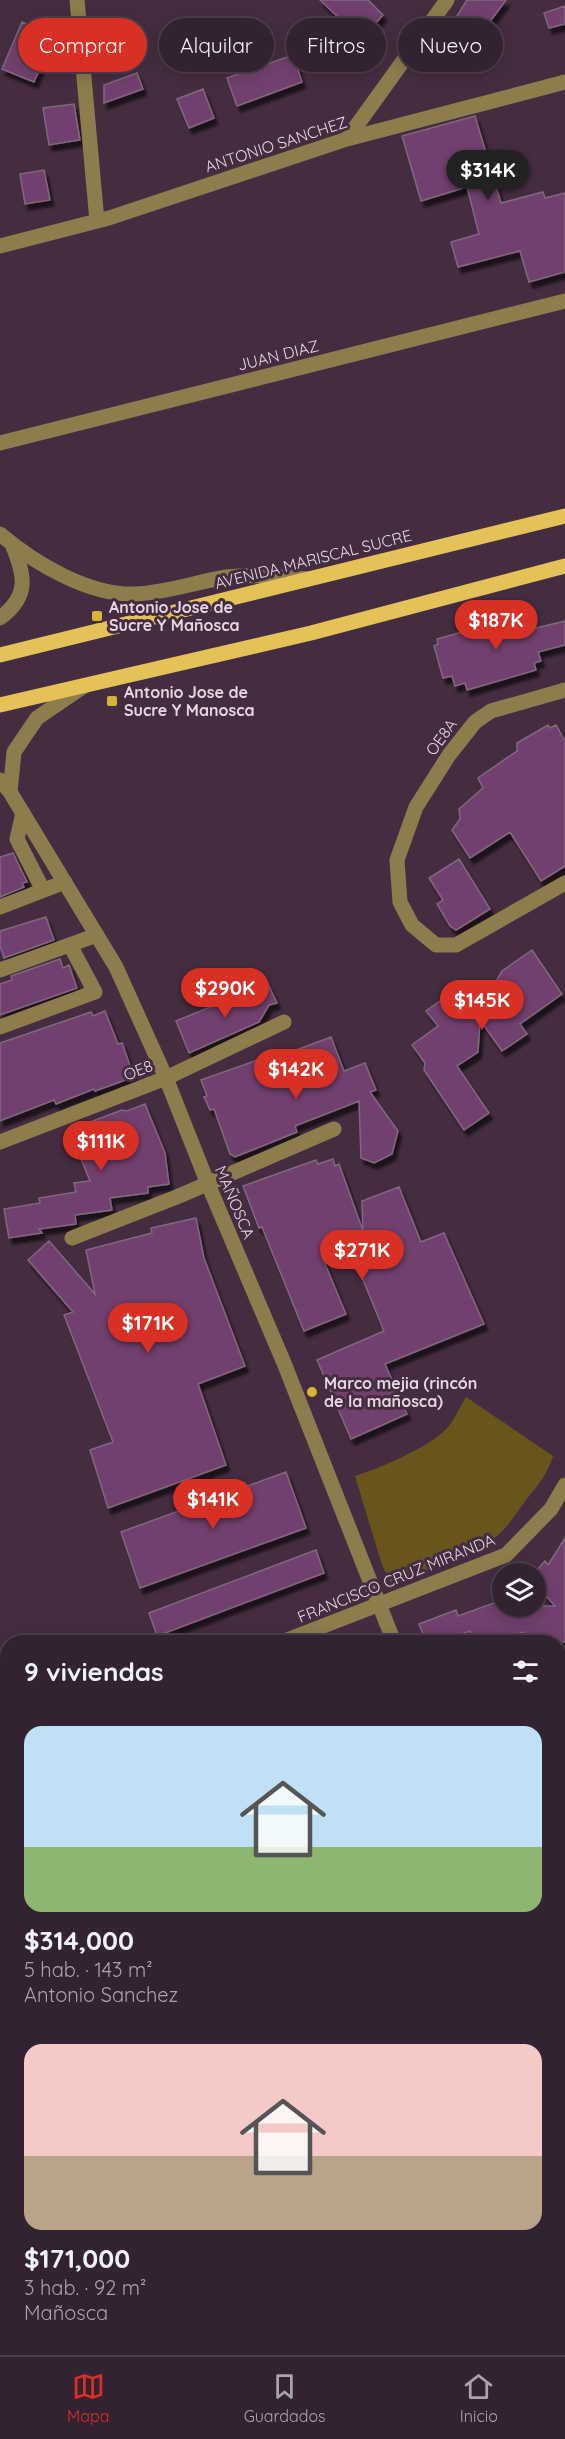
<!DOCTYPE html>
<html lang="es">
<head>
<meta charset="utf-8">
<style>
	:root { --surface:#332231; --page:#3e2f3d; --text:#f1f3f6; --muted:#a9a4ab; --line:#4e3f4d; --accent:#d93025 }
	body { margin:0; font-family:Quicksand,sans-serif; background:var(--page); color:var(--text); height:100vh; display:flex; flex-direction:column; font-size:22px; white-space:nowrap }
	* { box-sizing:border-box; margin:0 }
	p { font-size:20px; color:var(--muted) }
	.icon { flex:none; width:33px; height:33px; fill:none; stroke:currentColor; stroke-width:2; stroke-linecap:round; stroke-linejoin:round }
	.map { position:relative; flex:1; overflow:hidden }
	.details { position:absolute; left:0px; top:1635px; width:566px; height:720px; display:flex; flex-direction:column; background:var(--surface); border-radius:24px 24px 0 0; box-shadow:0 3px 15px #0003,0 0 0 2px var(--line) }
	.details>* { flex:none }
	.top-card { position:absolute; left:18px; top:18px; width:530px; height:54px; display:flex; gap:12px }
	.fabs { position:absolute; left:492px; top:1563px; display:grid; gap:12px }
	.fabs a { display:grid; place-items:center; width:54px; height:54px; border-radius:50%; background:var(--surface); box-shadow:0 3px 15px #0003,0 0 0 2px var(--line); font-size:30px }
	.price { position:absolute; translate:-50% -51px; padding:0 14px; border-radius:21px; background:var(--accent); color:#fff; font-size:20px; line-height:39px; filter:drop-shadow(0 2px 3px #0008) }
	.price::after { content:''; position:absolute; left:50%; top:36px; width:18px; height:14px; margin-left:-9px; background:inherit; clip-path:polygon(0 0,100% 0,50% 100%) }
	.price.active { background:#222; color:#fff }
	ul { padding:0; list-style:none }
	li { display:grid; align-content:center; gap:12px; height:318px; padding:0 24px }
	li span { display:grid; place-items:center; height:186px; border-radius:18px; color:#555 }
	li>.icon { margin-inline-start:auto }
	span .icon { width:108px; height:108px; fill:#fffc; stroke-width:1 }
	li b { font-size:26px }
	h2 { display:flex; justify-content:space-between; align-items:center; height:72px; padding:0 24px; font-size:26px }
	.tag { padding:0 21px; border-radius:27px; background:var(--surface); box-shadow:0 3px 15px #0003,0 0 0 2px var(--line); font-size:21px; line-height:54px }
	.tag.active { background:var(--accent); color:#fff }
	.tab-bar { display:flex; justify-content:space-around; align-items:center; height:84px; border-top:2px solid var(--line); background:var(--surface); font-size:16px; color:var(--muted) }
	.tab-bar a { display:grid; justify-items:center; gap:3px }
	.tab-bar .active { color:var(--accent) }
	.map>svg:first-child { display:block }
	.green { fill:#67551b }
	.building { fill:#72416e; stroke:#80677d; stroke-width:1.5; filter:url(#shadow) }
	.lines { fill:none; stroke-linecap:round; stroke-linejoin:round }
	.minor { stroke:#8d7d4d; stroke-width:15 }
	.major { stroke:#e5c258; stroke-width:15 }
	.poi-dot { fill:#d9b334; stroke:#442d41; stroke-width:2 }
	.labels { text-anchor:middle; dominant-baseline:central; stroke-width:6; stroke-linejoin:round; paint-order:stroke }
	.street-label { font-size:16px; fill:#e5d6e3; stroke:#442d41 }
	.poi-label { font-size:16px; font-weight:bold; fill:#e5d6e3; stroke:#442d41; text-anchor:start }
</style>
</head>
<body>
<div class="map">
<svg width="565" height="2355" viewBox="0 0 565 2355">
	<defs>
		<filter id="shadow"><feDropShadow dx="3.5" dy="6" stdDeviation="1.5" flood-color="#0009"/></filter>
	</defs>
	<rect width="100%" height="100%" fill="#442d41"/>
	<!-- green -->
	<path class="green" d="M466,1397L553,1456C548,1473 537,1487 526,1500C517,1512 509,1526 497,1536C475,1555 420,1573 392,1585L382,1565L355,1476C378,1469 426,1448 443,1432C453,1424 459,1408 466,1397Z"/>
	<!-- building -->
	<path class="building" d="M320,0H368L383,15L361,39Z
		M467,0H506L472,46L448,30Z
		M565,6V24L549,28L544,13Z
		M22,22L54,36L34,82L2,69Z
		M293,55L302,82L237,106L227,78Z
		M137,73L143,89L104,103V85Z
		M203,89L214,118L189,128L177,99Z
		M74,104L80,140L49,145L43,108Z
		M475,116L501,203L543,192L545,198L565,193V272L529,282L520,251L458,267L451,242L479,234L467,187L421,201L402,136Z
		M44,170L50,200L25,204L20,174Z
		M527,614L532,629L565,621V645L538,652L541,661L534,663L536,670L467,690L465,683L455,686L452,676L443,678L434,646L438,644L437,639Z
		M548,725L550,728L556,725L565,741V866L541,881L510,832L470,858L452,830L460,819L459,809L483,788L478,778L517,751V743Z
		M13,853L27,882L22,883L24,887L0,897V857Z
		M459,859L490,909L456,930L450,926L437,904L443,900L429,878Z
		M46,917L54,940L4,958L0,946V931Z
		M532,950L562,994L520,1024L527,1034L502,1051L480,1020L478,1052L457,1066L489,1113L464,1130L424,1070L425,1063L412,1045L438,1026L426,1011L450,994L462,1011L491,990L502,971Z
		M60,959L63,968L69,965L77,988L0,1015V984L12,980L11,976Z
		M268,984L277,1003L269,1005L259,1022L189,1053L176,1021L225,1001L226,1003Z
		M105,1011L118,1044L122,1043L134,1077L95,1091L94,1089L56,1104L54,1100L0,1121V1043L91,1012L93,1016Z
		M331,1037L344,1071L365,1063L376,1090L370,1092L398,1131L392,1154L374,1163L361,1158L359,1101L295,1126L297,1132L235,1157L230,1154L214,1109L210,1110L204,1097L207,1096L201,1080L266,1057L267,1061Z
		M145,1104L165,1153L169,1184L148,1187V1193L110,1198L112,1210L75,1215L76,1224L39,1229L42,1233L9,1238L4,1209L40,1203L39,1198L76,1192L74,1183L90,1181L69,1130L122,1110L127,1111Z
		M333,1159L335,1166L339,1164L363,1231L362,1201L399,1187L421,1242L444,1233L484,1324L385,1364L407,1414L351,1439L317,1360L384,1331L350,1248L323,1259L346,1314L304,1331L262,1227L259,1228L243,1186L316,1160L318,1164Z
		M196,1218L204,1258L245,1366L198,1384L226,1465L108,1508L90,1450L113,1442L64,1315L73,1312L28,1260L49,1241L95,1294L86,1250L152,1233L151,1228Z
		M286,1472L306,1528L140,1588L121,1532Z
		M565,1538V1642H529L523,1632L496,1642H474L470,1631L440,1642H426L419,1624L456,1610L458,1616L502,1600V1606H555L536,1585V1571L545,1561L548,1565Z
		M316,1550L324,1573L157,1636L149,1613Z"/>
	<g class="lines">
		<!-- minor -->
		<path class="minor" d="M77,0L97,221
			M347,139L447,0
			M0,246L109,218L347,139L565,82
			M0,443L565,301
			M0,534C34,563 89,596 136,594C166,593 196,582 226,577C254,574 280,576 308,579
			M0,618C30,596 25,575 12,544
			M565,690L491,711L475,722L449,755L416,807L397,860L400,902L412,925L436,945H456L565,883
			M0,780L10,792L116,967L166,1078L208,1184L284,1363L394,1642
			M10,792L14,752L37,718L84,686
			M23,813L17,839L43,890
			M0,907L65,882
			M0,970L97,935
			M0,1027L95,992L70,945
			M0,1142L166,1078L284,1022
			M72,1238L179,1196L334,1129
			M282,1642L506,1555L551,1509L565,1485
			M558,1680L565,1677
			M558,1809L565,1807
			M558,1929L565,1926
			M558,2053L565,2051
			M558,2080L565,2097
			M558,2182L565,2180
			M558,2317L565,2314
			M197,2348L205,2355
			M153,2355L173,2348
			M467,2355L485,2348"/>
		<!-- major -->
		<path class="major" d="M0,655L565,516
			M0,705L311,633L565,566"/>
	</g>
	<!-- markers -->
	<g class="poi-dot">
		<rect x="91" y="610" width="12" height="12" rx="3"/>
		<rect x="106" y="695" width="12" height="12" rx="3"/>
		<circle cx="312" cy="1392" r="6"/>
	</g>
	<g class="labels">
		<!-- street labels -->
		<g class="street-label">
			<text transform="translate(276 144) rotate(-18)">ANTONIO SANCHEZ</text>
			<text transform="translate(278 355) rotate(-14)">JUAN DIAZ</text>
			<text transform="translate(313 559) rotate(-14)">AVENIDA MARISCAL SUCRE</text>
			<text transform="translate(441 737) rotate(-54)">OE8A</text>
			<text transform="translate(138 1070) rotate(-21)">OE8</text>
			<text transform="translate(235 1202) rotate(67)">MAÑOSCA</text>
			<text transform="translate(396 1578) rotate(-22)">FRANCISCO CRUZ MIRANDA</text>
		</g>
		<!-- poi labels -->
		<g class="poi-label">
			<text x="109" y="607">Antonio Jose de<tspan x="109" dy="18">Sucre Y Mañosca</tspan></text>
			<text x="124" y="692">Antonio Jose de<tspan x="124" dy="18">Sucre Y Manosca</tspan></text>
			<text x="324" y="1383">Marco mejia (rincón<tspan x="324" dy="18">de la mañosca)</tspan></text>
		</g>
	</g>
</svg>
<div class="fabs">
<a><svg class="icon" aria-label="layers" viewBox="0 0 24 24"><path d="M12 4l9 5-9 5-9-5zM3 14l9 5 9-5"/></svg></a>
</div>
<b class="price active" style="left:488px;top:201px">$314K</b>
<b class="price" style="left:496px;top:651px">$187K</b>
<b class="price" style="left:225px;top:1019px">$290K</b>
<b class="price" style="left:482px;top:1031px">$145K</b>
<b class="price" style="left:296px;top:1100px">$142K</b>
<b class="price" style="left:101px;top:1172px">$111K</b>
<b class="price" style="left:362px;top:1281px">$271K</b>
<b class="price" style="left:148px;top:1354px">$171K</b>
<b class="price" style="left:213px;top:1530px">$141K</b>
<div class="top-card">
<a class="tag active">Comprar</a>
<a class="tag">Alquilar</a>
<a class="tag">Filtros</a>
<a class="tag">Nuevo</a>
</div>
<section class="details">
<h2>9 viviendas<svg class="icon" aria-label="filters" viewBox="0 0 24 24"><path d="M4 7h16M4 17h16"/><circle cx="9" cy="7" r="2"/><circle cx="15" cy="17" r="2"/></svg></h2>
<ul>
<li><span style="background:linear-gradient(#bfe0f5 65%,#8fb573 0)"><svg class="icon" aria-label="home" viewBox="0 0 24 24"><path d="M3 11l9-7 9 7M6 9v11h12V9"/></svg></span><div><b>$314,000</b><p>5 hab. · 143 m²</p><p>Antonio Sanchez</p></div></li>
<li><span style="background:linear-gradient(#f6c9c9 60%,#b9a48a 0)"><svg class="icon" aria-label="home" viewBox="0 0 24 24"><path d="M3 11l9-7 9 7M6 9v11h12V9"/></svg></span><div><b>$171,000</b><p>3 hab. · 92 m²</p><p>Mañosca</p></div></li>
</ul>
</section>
</div>
<nav class="tab-bar">
<a class="active"><svg class="icon" aria-label="map" viewBox="0 0 24 24"><path d="M3 6l6-2 6 2 6-2v14l-6 2-6-2-6 2zM9 4v14M15 6v14"/></svg>Mapa</a>
<a><svg class="icon" aria-label="saved" viewBox="0 0 24 24"><path d="M7 4h10v16l-5-4-5 4z"/></svg>Guardados</a>
<a><svg class="icon" aria-label="home" viewBox="0 0 24 24"><path d="M3 11l9-7 9 7M6 9v11h12V9"/></svg>Inicio</a>
</nav>
</body>
</html>
